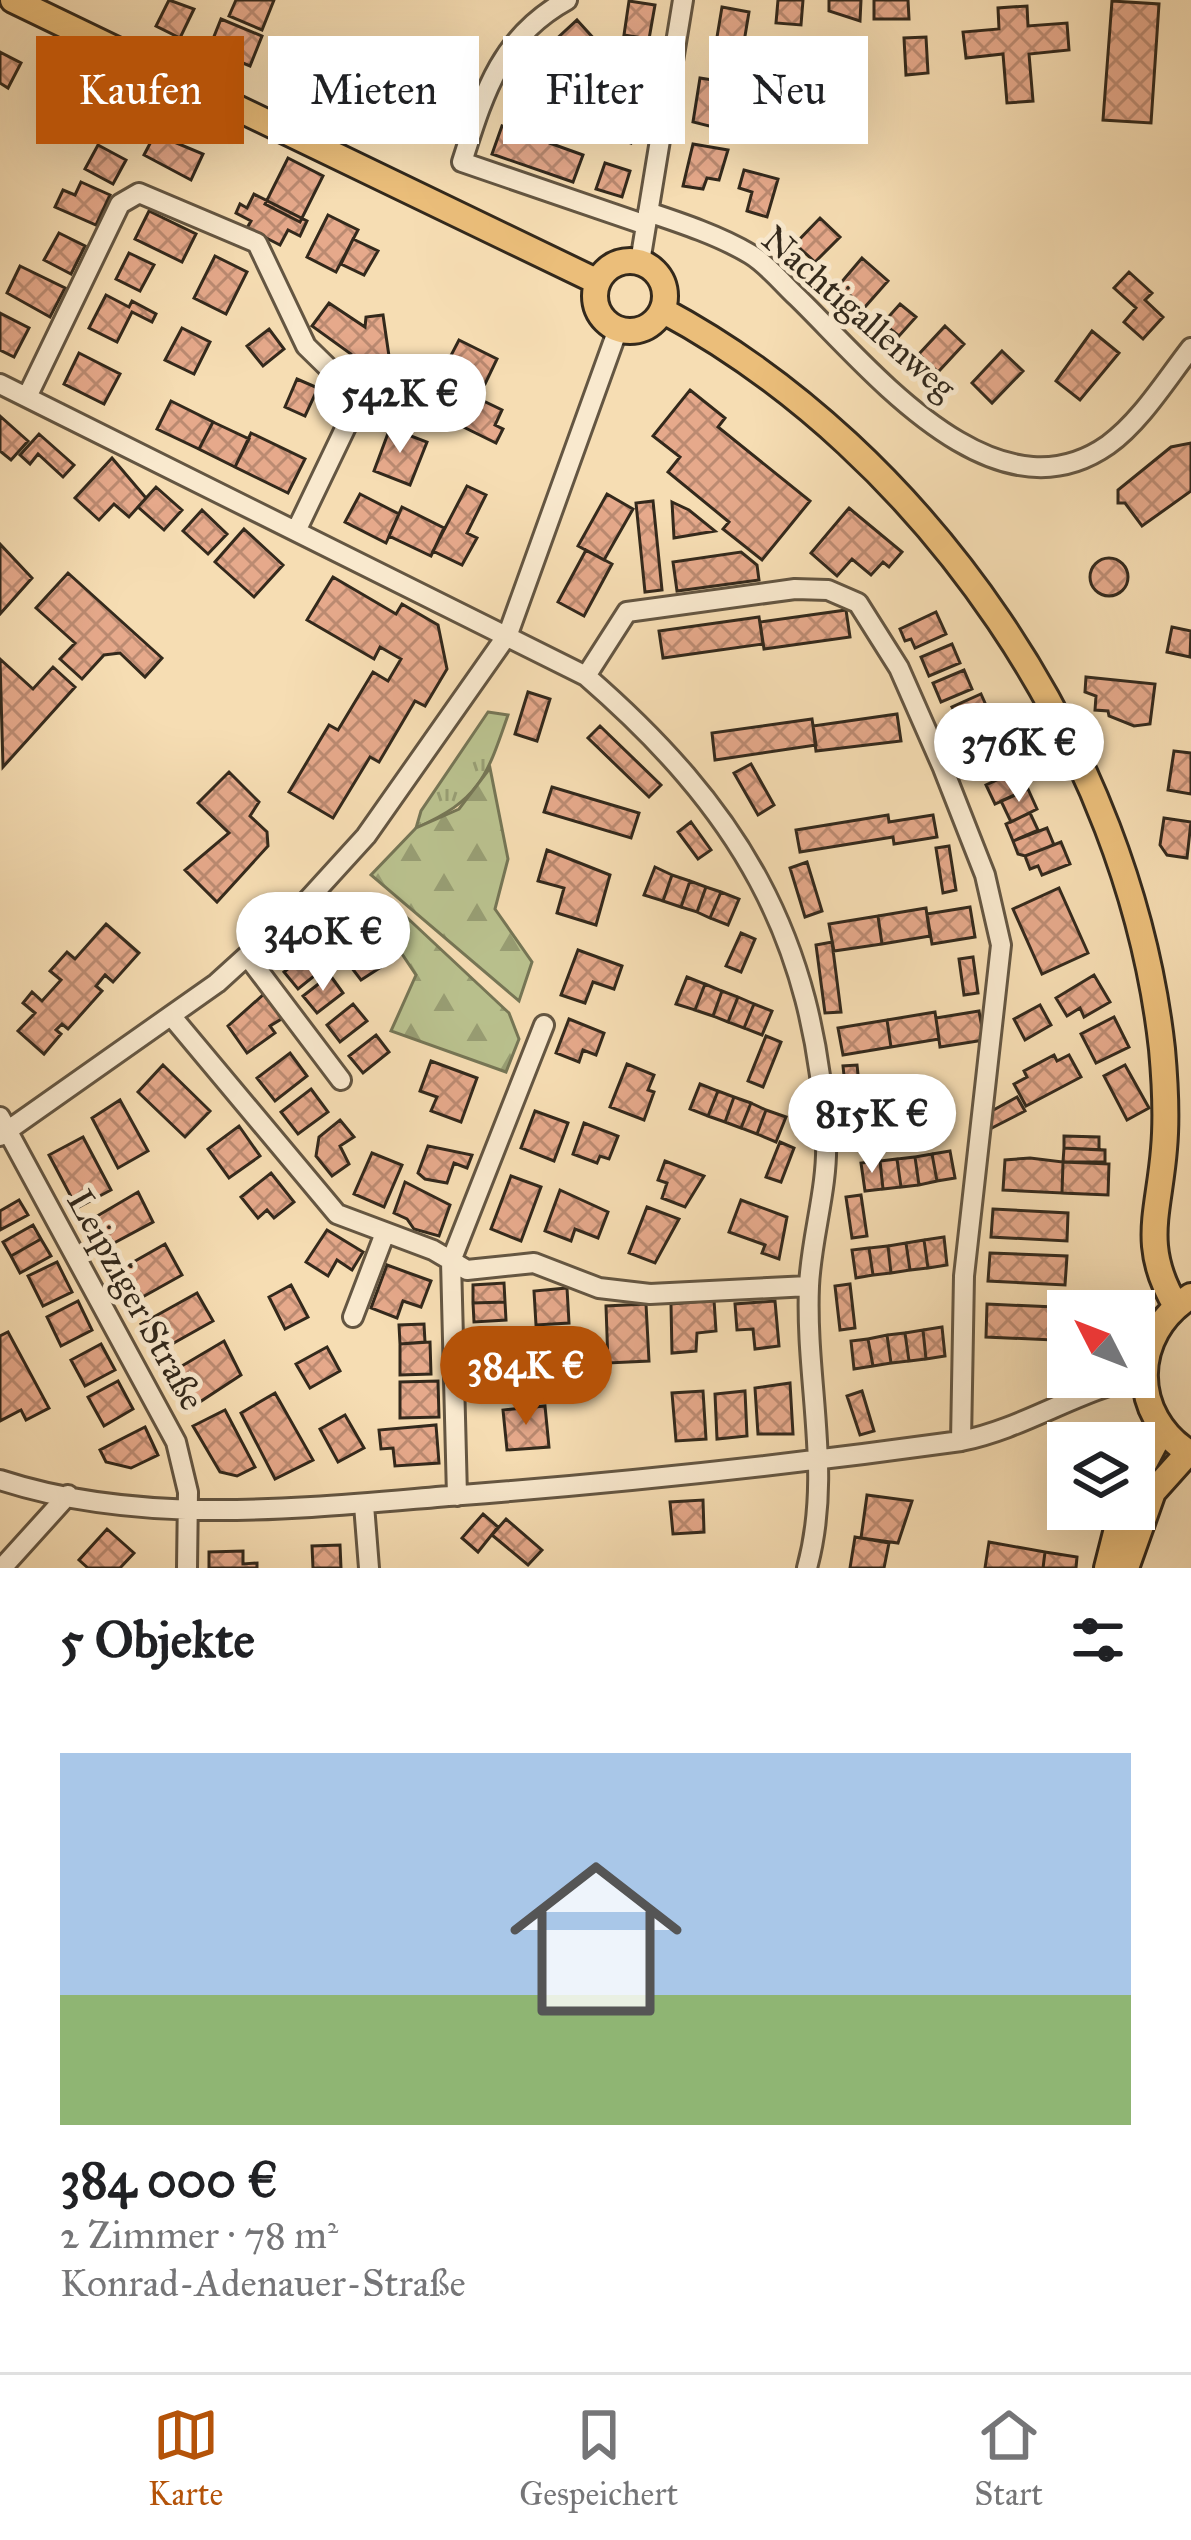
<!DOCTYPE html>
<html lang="de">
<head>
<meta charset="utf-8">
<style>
	:root { --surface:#fff; --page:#f6f6f6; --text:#202124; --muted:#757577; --line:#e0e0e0; --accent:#b45309 }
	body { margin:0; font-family:"IM FELL Great Primer",serif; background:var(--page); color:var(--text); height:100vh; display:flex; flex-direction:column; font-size:45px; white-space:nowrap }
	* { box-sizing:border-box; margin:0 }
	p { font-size:39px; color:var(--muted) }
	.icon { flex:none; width:66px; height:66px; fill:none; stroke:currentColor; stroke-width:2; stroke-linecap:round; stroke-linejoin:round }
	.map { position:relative; height:1568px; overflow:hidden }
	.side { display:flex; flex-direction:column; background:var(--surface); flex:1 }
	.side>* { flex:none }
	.banner { position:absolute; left:36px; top:36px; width:1119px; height:108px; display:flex; gap:24px }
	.needle { width:78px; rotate:312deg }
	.fabs { position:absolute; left:1047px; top:1290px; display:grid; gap:24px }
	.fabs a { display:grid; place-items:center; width:108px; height:108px; border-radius:0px; background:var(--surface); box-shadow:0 12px 48px #0002; font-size:60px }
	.price { position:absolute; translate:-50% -102px; padding:0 27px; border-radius:42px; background:#fff; color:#222; font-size:39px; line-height:78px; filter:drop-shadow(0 3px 6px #0008) }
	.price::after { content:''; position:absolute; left:50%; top:72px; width:36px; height:27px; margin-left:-18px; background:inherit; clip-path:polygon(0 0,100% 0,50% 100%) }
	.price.selected { background:var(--accent); color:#fff }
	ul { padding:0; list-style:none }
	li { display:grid; align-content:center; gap:24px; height:636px; padding:0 60px }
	li span { display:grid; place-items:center; height:372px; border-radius:0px; color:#555 }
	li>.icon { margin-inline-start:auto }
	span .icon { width:216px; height:216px; fill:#fffc; stroke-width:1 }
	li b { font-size:51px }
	h2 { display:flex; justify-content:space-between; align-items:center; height:144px; padding:0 60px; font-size:51px }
	.chip { padding:0 42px; border-radius:0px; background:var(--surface); box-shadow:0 12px 48px #0002; font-size:42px; line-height:108px }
	.chip.selected { background:var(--accent); color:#fff }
	.tab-bar { display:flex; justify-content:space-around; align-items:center; height:168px; border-top:3px solid var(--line); background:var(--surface); font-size:33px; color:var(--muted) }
	.tab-bar a { display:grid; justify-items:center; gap:6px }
	.tab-bar .selected { color:var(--accent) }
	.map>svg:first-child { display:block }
	.grass { fill:url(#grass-tufts); stroke:#767656; stroke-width:3 }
	.forest { fill:url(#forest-firs); stroke:#767656; stroke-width:3 }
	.building { fill:url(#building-cross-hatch); stroke:#33291c; stroke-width:3 }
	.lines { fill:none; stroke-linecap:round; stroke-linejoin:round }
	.minor-casing { stroke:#645642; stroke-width:24 }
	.major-casing { stroke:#33291c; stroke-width:30 }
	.minor { stroke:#f9e9ce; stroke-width:18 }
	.major { stroke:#ebbe7a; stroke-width:24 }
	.labels { text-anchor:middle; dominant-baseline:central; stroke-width:10; stroke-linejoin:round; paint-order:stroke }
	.street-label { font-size:36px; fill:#33291c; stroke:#f9e9ce }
</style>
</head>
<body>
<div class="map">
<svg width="1191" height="1568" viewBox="0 0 1191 1568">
	<defs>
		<pattern id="grass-tufts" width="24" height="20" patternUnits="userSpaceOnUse" patternTransform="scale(3)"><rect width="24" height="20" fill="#bac28f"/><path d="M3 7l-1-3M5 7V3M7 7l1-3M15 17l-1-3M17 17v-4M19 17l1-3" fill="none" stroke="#989e74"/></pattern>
		<pattern id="forest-firs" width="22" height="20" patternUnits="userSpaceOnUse" patternTransform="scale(3)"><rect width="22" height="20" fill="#bac28f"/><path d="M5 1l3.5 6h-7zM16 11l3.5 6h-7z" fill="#989e74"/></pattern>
		<pattern id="building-cross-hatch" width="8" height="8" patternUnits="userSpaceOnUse" patternTransform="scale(3)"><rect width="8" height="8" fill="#e6a98b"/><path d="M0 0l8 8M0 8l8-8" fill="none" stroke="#bb8a71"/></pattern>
	</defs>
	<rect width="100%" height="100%" fill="#f6ddb3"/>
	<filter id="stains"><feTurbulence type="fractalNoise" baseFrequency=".00167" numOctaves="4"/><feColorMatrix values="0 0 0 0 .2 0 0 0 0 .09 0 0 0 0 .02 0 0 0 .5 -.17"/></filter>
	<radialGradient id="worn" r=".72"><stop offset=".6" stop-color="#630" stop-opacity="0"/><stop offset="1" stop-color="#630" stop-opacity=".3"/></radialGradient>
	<!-- grass -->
	<path class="grass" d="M488,712L508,715C486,779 479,800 416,828L421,811Z"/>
	<!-- forest -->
	<path class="forest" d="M490,768L508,859L495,909L532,962L519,1001L371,875L416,828L459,809Z
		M401,912L509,1013L519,1039L506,1072L391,1031L416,975L388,933Z"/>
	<!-- building -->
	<path class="building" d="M169,0L194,9L180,38L156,26Z
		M236,0H274L262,30L229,16Z
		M778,0H803L801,25L776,23Z
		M829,0H861L860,21L829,11Z
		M874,0H908L909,19H874Z
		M629,1L655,5L649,39L624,35Z
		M1112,1L1159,4L1151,123L1103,120Z
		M1027,6L1028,26L1067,23L1069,50L1029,54L1033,101L1007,103L1003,54L966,58L963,32L999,29L998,8Z
		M722,7L749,12L744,42L717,37Z
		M221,19L262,36L250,66L209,49Z
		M577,20L596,41L571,64L552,43Z
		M926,37L928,73L906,75L904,38Z
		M442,44L470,53L460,81L433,72Z
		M0,52L21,63L8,88L0,83Z
		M57,58L102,83L83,118L38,92Z
		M322,61L381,82L369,115L310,93Z
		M518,69L533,74L530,85L563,96L557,115L508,99Z
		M700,78L731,83L721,129L693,122Z
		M119,87L160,108L144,140L103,119Z
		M400,93L456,112L446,141L390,122Z
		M609,97L643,109L631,143L597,131Z
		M502,126L583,155L573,182L492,154Z
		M155,134L203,154L191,180L144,155Z
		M693,144L728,150L719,180L707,178L703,189L683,186Z
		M98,145L126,160L113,184L85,169Z
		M288,158L323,176L300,222L265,204Z
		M605,163L630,171L622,197L596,189Z
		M744,170L778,179L767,217L747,211L752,192L739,188Z
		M81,182L110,195L96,225L55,207L63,190L75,195Z
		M254,194L307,221L300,236L288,230L280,245L247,228L251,221L236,213L240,204L247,208Z
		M149,211L196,234L182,262L135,239Z
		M328,215L358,230L336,272L307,257Z
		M820,218L840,237L815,262L795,244Z
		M59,233L85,246L71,274L44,260Z
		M353,239L378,251L364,275L341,264Z
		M129,253L154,265L140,291L116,279Z
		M215,256L247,272L226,314L194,298Z
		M862,258L888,281L864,308L839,285Z
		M20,266L65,288L50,317L7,293Z
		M1129,272L1152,293L1145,300L1163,317L1143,339L1124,322L1136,308L1114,288Z
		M106,295L129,307L132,301L156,314L152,322L132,312L117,342L89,328Z
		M329,303L365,327L366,317L383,315L390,363L353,367L351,354L312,326Z
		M900,304L916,317L899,336L883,323Z
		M0,313L29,328L14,357L0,350Z
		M945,326L964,344L938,372L919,354Z
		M182,328L210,342L194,374L165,360Z
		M269,329L284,349L263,366L247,346Z
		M1092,331L1119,353L1080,400L1056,381Z
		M459,340L497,359L485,384L446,365Z
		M1002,351L1023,371L992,403L972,383Z
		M79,353L120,374L104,404L64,384Z
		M436,378L502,410L495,425L503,429L496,443L427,409Z
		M297,379L318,388L305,416L285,407Z
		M690,390L725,418L718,427L810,501L762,560L723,529L729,522L668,472L680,457L653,436Z
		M171,401L213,422L199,449L157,429Z
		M0,416L28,441L11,460L0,451Z
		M213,422L249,439L235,467L199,449Z
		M390,428L427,442L410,485L374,471Z
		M251,433L305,459L288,493L235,467Z
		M39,434L74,465L63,477L38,454L30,464L20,455Z
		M1191,443V491L1142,526L1125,503H1118V490L1171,447Z
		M112,458L146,498L129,517L114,504L99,520L75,498Z
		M467,486L486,495L467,533L477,538L462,565L433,551Z
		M156,487L182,510L164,530L138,507Z
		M360,494L399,514L386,543L345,522Z
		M607,494L633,509L604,560L578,546Z
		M653,501L662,590L645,592L636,503Z
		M672,502L689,510L715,531L674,538Z
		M402,507L444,528L431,556L389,536Z
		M849,508L902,552L889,567L883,562L871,575L852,559L837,576L811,553Z
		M202,510L227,534L208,554L183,531Z
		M244,529L283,565L254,597L215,562Z
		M0,544L32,578L0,614Z
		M586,550L612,564L584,616L558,602Z
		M741,552L757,565L759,580L677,591L673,562Z
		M1090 577a19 19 0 1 1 38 0a19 19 0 1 1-38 0Z
		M68,573L162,658L145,677L120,653L104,655L82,679L60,659L75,643L36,608Z
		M333,577L396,614L402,604L438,625L447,669L425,706L415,701L379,762L370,757L333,818L289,792L329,725L338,730L373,672L388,681L401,659L380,647L374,659L307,620Z
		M846,610L850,637L764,649L760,622Z
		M936,612L946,634L915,648L911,639L905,641L900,629Z
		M759,617L763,644L663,658L659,631Z
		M1172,627L1191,631L1190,657L1167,652Z
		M952,644L960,663L929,676L921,657Z
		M0,659L33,689L53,667L75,687L3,767Z
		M964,670L972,689L941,702L933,683Z
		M1086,677L1155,684L1150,724L1134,726L1109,716L1108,711L1095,710L1096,696L1085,692Z
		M528,692L550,699L537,741L515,734Z
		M981,694L989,712L961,725L952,707Z
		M897,714L901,741L816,751L813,726Z
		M812,719L816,745L715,760L712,733Z
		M992,721L1000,739L971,753L962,734Z
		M600,726L661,785L649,797L588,738Z
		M1003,747L1011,765L981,779L973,760Z
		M1174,751L1191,753V794L1168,790Z
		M751,764L774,805L758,815L734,773Z
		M229,772L259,802L250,816L267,832L268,846L217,902L185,870L229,833L198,803Z
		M1012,773L1020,793L995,804L986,785Z
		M552,787L639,813L631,838L544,812Z
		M1028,789L1037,809L1011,822L1001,801Z
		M1030,813L1038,830L1013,841L1006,824Z
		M888,815L889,822L933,815L937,837L894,844L893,837L800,852L796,830Z
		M1164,818L1191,822L1187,858L1167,855L1160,845Z
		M691,822L711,850L698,859L678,832Z
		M1047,828L1054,845L1025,856L1018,854L1013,841Z
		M1061,842L1070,864L1042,875L1038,866L1030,869L1025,856Z
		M949,846L956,890L943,893L936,848Z
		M547,850L610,875L596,925L557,913L564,888L538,881Z
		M807,862L822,911L805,917L790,868Z
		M655,867L672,875L663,901L644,895Z
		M672,875L690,881L681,907L663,901Z
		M690,881L706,887L697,912L681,907Z
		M706,887L721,892L710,918L697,912Z
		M1059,888L1088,953L1042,974L1013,909Z
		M721,892L739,899L728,925L710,918Z
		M970,907L975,937L932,944L927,914Z
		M926,908L930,936L882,944L878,916Z
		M356,910L375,934L355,950L336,925Z
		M878,916L882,944L834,951L829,924Z
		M106,924L139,953L113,982L105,975L96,986L102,991L68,1029L62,1024L56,1030L61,1034L44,1054L18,1031L35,1013L23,1003L32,992L42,1001L61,980L50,971L67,952L75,959Z
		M741,933L755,939L741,972L726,966Z
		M370,938L389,962L361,980L341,954Z
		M832,942L841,1012L825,1013L816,945Z
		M578,950L622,966L614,989L593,982L585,1003L561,995Z
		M310,951L324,968L298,989L284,972Z
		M973,957L978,993L964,995L959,959Z
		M330,975L343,993L317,1013L303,996Z
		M1094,975L1110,1002L1084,1017L1080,1008L1067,1016L1056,998Z
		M687,977L705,984L695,1010L676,1004Z
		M705,984L722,991L713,1016L695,1010Z
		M722,991L738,997L728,1022L713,1016Z
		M264,994L283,1018L270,1026L275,1033L247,1053L228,1026Z
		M738,997L754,1004L744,1028L728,1022Z
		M353,1004L367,1021L340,1042L327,1025Z
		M754,1004L772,1011L762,1035L744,1028Z
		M1040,1005L1051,1025L1025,1040L1014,1019Z
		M979,1011L984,1040L940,1047L936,1018Z
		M935,1012L939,1039L891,1047L887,1020Z
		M1114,1017L1129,1047L1096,1063L1081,1034Z
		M569,1019L604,1033L596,1055L583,1050L579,1062L556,1053Z
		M887,1020L891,1047L843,1055L838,1028Z
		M376,1035L389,1052L363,1073L349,1056Z
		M766,1036L781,1042L763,1087L748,1081Z
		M290,1053L307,1076L275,1101L257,1078Z
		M1054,1055L1057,1061L1069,1055L1081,1077L1026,1106L1014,1084L1027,1077L1024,1071Z
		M431,1061L477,1078L461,1122L431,1111L437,1097L420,1091Z
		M627,1064L654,1075L648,1090L654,1092L644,1120L610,1107Z
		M163,1065L210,1111L185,1137L138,1092Z
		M857,1065L861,1103L847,1105L843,1066Z
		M1125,1065L1149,1108L1127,1120L1104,1076Z
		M897,1083L904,1134L869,1139L867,1123L884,1121L881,1102L864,1104L862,1088Z
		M700,1084L718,1091L708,1116L690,1109Z
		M311,1089L328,1112L298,1134L281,1112Z
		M718,1091L734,1097L725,1122L708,1116Z
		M734,1097L751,1103L741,1128L725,1122Z
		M1017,1097L1025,1111L986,1131L990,1112Z
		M120,1100L148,1151L118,1168L92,1118Z
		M751,1103L766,1110L757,1134L741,1128Z
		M766,1110L786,1117L776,1142L757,1134Z
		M535,1111L568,1123L554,1161L521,1148Z
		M340,1120L354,1137L340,1146L349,1164L332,1176L316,1156L319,1137Z
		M584,1123L618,1136L609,1159L600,1156L597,1163L573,1154Z
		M239,1126L260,1156L229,1178L208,1149Z
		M1064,1136L1099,1137V1150L1064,1148Z
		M83,1137L111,1190L77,1208L49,1155Z
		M780,1142L794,1148L781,1182L766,1177Z
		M428,1146L472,1155L467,1168L454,1163L447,1183L425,1179L418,1173Z
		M1064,1148L1105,1150V1162H1063Z
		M950,1151L955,1178L937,1181L932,1154Z
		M372,1153L402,1165L384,1207L354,1194Z
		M932,1154L937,1181L919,1185L915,1157Z
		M915,1157L919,1185L901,1187L897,1159Z
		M1030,1158L1063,1162L1062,1193L1003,1190L1005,1160Z
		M897,1159L901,1187L883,1189L880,1161Z
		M665,1161L704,1176L685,1207L662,1198L667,1183L658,1180Z
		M880,1161L883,1189L865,1191L861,1163Z
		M1063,1162L1109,1164L1108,1195L1062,1193Z
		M271,1173L294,1202L274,1218L267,1210L258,1218L241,1197Z
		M511,1176L541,1187L521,1241L491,1229Z
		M405,1182L450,1205L439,1236L414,1229L407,1219L394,1213Z
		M560,1190L608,1212L598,1238L575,1229L571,1241L545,1231Z
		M138,1192L153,1222L101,1250L87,1222Z
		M861,1195L867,1236L852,1238L846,1197Z
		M19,1200L28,1215L0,1230V1211Z
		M741,1200L787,1217L779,1259L762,1253L765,1245L729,1232Z
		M647,1207L679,1219L655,1263L629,1253Z
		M993,1209L1068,1213L1067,1241L991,1237Z
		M33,1225L41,1239L11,1256L3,1242Z
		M327,1230L363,1252L352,1270L337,1260L328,1276L306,1262Z
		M944,1237L947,1265L928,1268L924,1240Z
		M41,1239L51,1256L20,1273L11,1256Z
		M924,1240L928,1268L910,1270L906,1243Z
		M906,1243L910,1270L891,1273L888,1246Z
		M165,1244L182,1275L130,1304L114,1273Z
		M888,1246L891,1273L873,1275L869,1248Z
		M869,1248L873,1275L856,1278L852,1250Z
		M990,1253L1067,1256L1065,1285L988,1281Z
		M57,1262L72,1292L43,1306L28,1276Z
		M387,1265L431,1281L421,1307L403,1301L397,1318L371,1308Z
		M504,1283L505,1302L473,1303V1285Z
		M850,1284L855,1328L840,1330L835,1286Z
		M291,1285L308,1317L285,1329L269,1297Z
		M567,1288L569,1323L536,1325L534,1291Z
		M197,1293L213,1321L156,1353L141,1324Z
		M714,1300L716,1331L697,1333L696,1351L672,1353L671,1304Z
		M78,1301L92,1330L61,1346L47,1317Z
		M775,1301L779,1346L755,1349L753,1329L737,1330L735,1304Z
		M505,1302L506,1320L474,1322L473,1303Z
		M646,1304L649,1361L608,1363L606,1306Z
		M987,1304L1054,1307L1053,1340L986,1337Z
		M424,1324L425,1342L400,1344L399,1325Z
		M942,1327L945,1356L926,1359L923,1330Z
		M923,1330L926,1359L909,1361L905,1333Z
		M8,1332L49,1408L26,1420L21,1410L0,1421V1336Z
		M905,1333L909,1361L891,1363L887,1335Z
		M887,1335L891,1363L873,1366L868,1339Z
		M579,1336L581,1363L545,1365L543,1338Z
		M868,1339L873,1366L854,1369L851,1341Z
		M224,1341L241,1375L189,1409L170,1373Z
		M430,1342L431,1374L400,1375V1344Z
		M101,1344L115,1370L85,1386L71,1360Z
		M327,1347L340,1371L310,1388L296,1364Z
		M564,1372L565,1393L529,1395L528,1374Z
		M118,1381L133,1409L104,1426L88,1397Z
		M438,1381L439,1417L400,1418V1382Z
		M790,1383L793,1434H758L755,1388Z
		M703,1391L706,1439L676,1441L672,1393Z
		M745,1391L747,1436L717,1439L715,1394Z
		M862,1391L874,1431L860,1435L847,1396Z
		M275,1393L313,1460L275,1479L241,1413Z
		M545,1406L549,1447L507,1450L503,1410Z
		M225,1410L255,1467L237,1476L220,1472L193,1426Z
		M345,1415L364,1448L338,1462L320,1429Z
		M436,1425L439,1463L395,1466L393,1448L381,1449L379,1430Z
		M145,1427L158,1455L131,1468L106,1462L100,1450Z
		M867,1495L912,1501L898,1543L861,1538Z
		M703,1500L704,1532L673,1534L670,1502Z
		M483,1514L498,1527L478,1552L462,1538Z
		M506,1519L542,1550L528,1565L492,1535Z
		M107,1529L134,1553L120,1568H88L79,1560Z
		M855,1537L889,1543L884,1568H850Z
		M989,1542L1045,1552L1043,1568H985Z
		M340,1545L341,1568H313L312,1546Z
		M243,1551V1564L257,1563V1568H209V1552Z
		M1045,1552L1077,1557L1076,1568H1043Z"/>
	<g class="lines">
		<defs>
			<path id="minor" d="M567,0C500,37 484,93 462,162L646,225
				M648,212C681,223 720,236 750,254C767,264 782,283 797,297C870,368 994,525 1108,445C1141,421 1166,380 1191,348
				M640,262L683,0
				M0,384L586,676C738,808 815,935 826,1140C828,1188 811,1238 809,1286C805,1382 833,1473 807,1568
				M27,397L120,204L139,193L257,243L306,346L350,389L354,410L297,529
				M586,676L627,612L795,589L828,590L858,603L899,668L943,768L985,875L1001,945L964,1276L961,1441
				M248,957L341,1080
				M173,1018L337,1214L433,1250L467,1270L534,1263L599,1288L650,1294L809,1286
				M0,1117L176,1442L188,1492L187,1568
				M0,1136L217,983L305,903L366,836L508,634L618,329
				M353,1317L385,1233
				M0,1480C147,1528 312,1507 462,1495C629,1482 796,1464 961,1441C1026,1428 1078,1389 1143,1377
				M457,1496L451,1261L544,1025
				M364,1505L369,1568
				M2,1568L68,1495"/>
			<path id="major" d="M13,0L598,282
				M595 296a35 35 0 1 1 70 0a35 35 0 1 1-70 0Z
				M662,310C927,452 1129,750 1162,1049C1165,1082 1167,1116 1164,1149C1159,1213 1140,1246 1176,1306
				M1191,1296C1130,1334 1129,1416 1191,1454
				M1134,1483L1162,1430
				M1107,1568L1122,1509
				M1126,1568L1153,1492L1188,1453"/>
		</defs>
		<!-- minor casing -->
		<use href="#minor" class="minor-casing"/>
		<!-- major casing -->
		<use href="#major" class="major-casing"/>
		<!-- minor -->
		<use href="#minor" class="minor"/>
		<!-- major -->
		<use href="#major" class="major"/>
	</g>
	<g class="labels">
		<!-- street labels -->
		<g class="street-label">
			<text transform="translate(859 313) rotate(41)">Nachtigallenweg</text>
			<text transform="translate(136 1300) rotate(61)">Leipziger Straße</text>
		</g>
	</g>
	<rect width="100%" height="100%" filter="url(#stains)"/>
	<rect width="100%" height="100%" fill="url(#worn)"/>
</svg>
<div class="fabs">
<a><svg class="needle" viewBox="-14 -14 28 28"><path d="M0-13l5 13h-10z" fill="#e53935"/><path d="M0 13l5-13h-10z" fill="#757577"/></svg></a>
<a><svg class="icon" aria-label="layers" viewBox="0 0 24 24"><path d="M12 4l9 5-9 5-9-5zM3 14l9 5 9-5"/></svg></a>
</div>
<b class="price" style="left:400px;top:456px">542K €</b>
<b class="price" style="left:1019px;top:805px">376K €</b>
<b class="price" style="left:323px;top:994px">340K €</b>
<b class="price" style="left:872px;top:1176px">815K €</b>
<b class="price selected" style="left:526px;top:1428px">384K €</b>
<div class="banner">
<a class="chip selected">Kaufen</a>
<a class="chip">Mieten</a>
<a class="chip">Filter</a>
<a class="chip">Neu</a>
</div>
</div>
<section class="side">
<h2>5 Objekte<svg class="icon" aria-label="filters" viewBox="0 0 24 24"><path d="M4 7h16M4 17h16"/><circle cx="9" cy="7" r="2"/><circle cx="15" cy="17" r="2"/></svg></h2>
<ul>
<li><span style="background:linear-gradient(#a9c7e8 65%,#8fb573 0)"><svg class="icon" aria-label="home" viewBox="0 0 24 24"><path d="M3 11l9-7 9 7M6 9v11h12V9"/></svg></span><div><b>384 000 €</b><p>2 Zimmer · 78 m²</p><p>Konrad-Adenauer-Straße</p></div></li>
</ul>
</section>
<nav class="tab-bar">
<a class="selected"><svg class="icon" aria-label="map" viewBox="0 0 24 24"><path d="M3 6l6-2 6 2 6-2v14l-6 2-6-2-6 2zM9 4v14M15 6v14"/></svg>Karte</a>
<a><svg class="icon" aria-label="saved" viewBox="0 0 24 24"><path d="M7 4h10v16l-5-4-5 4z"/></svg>Gespeichert</a>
<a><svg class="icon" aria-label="home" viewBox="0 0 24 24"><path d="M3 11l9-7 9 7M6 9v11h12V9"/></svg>Start</a>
</nav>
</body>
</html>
